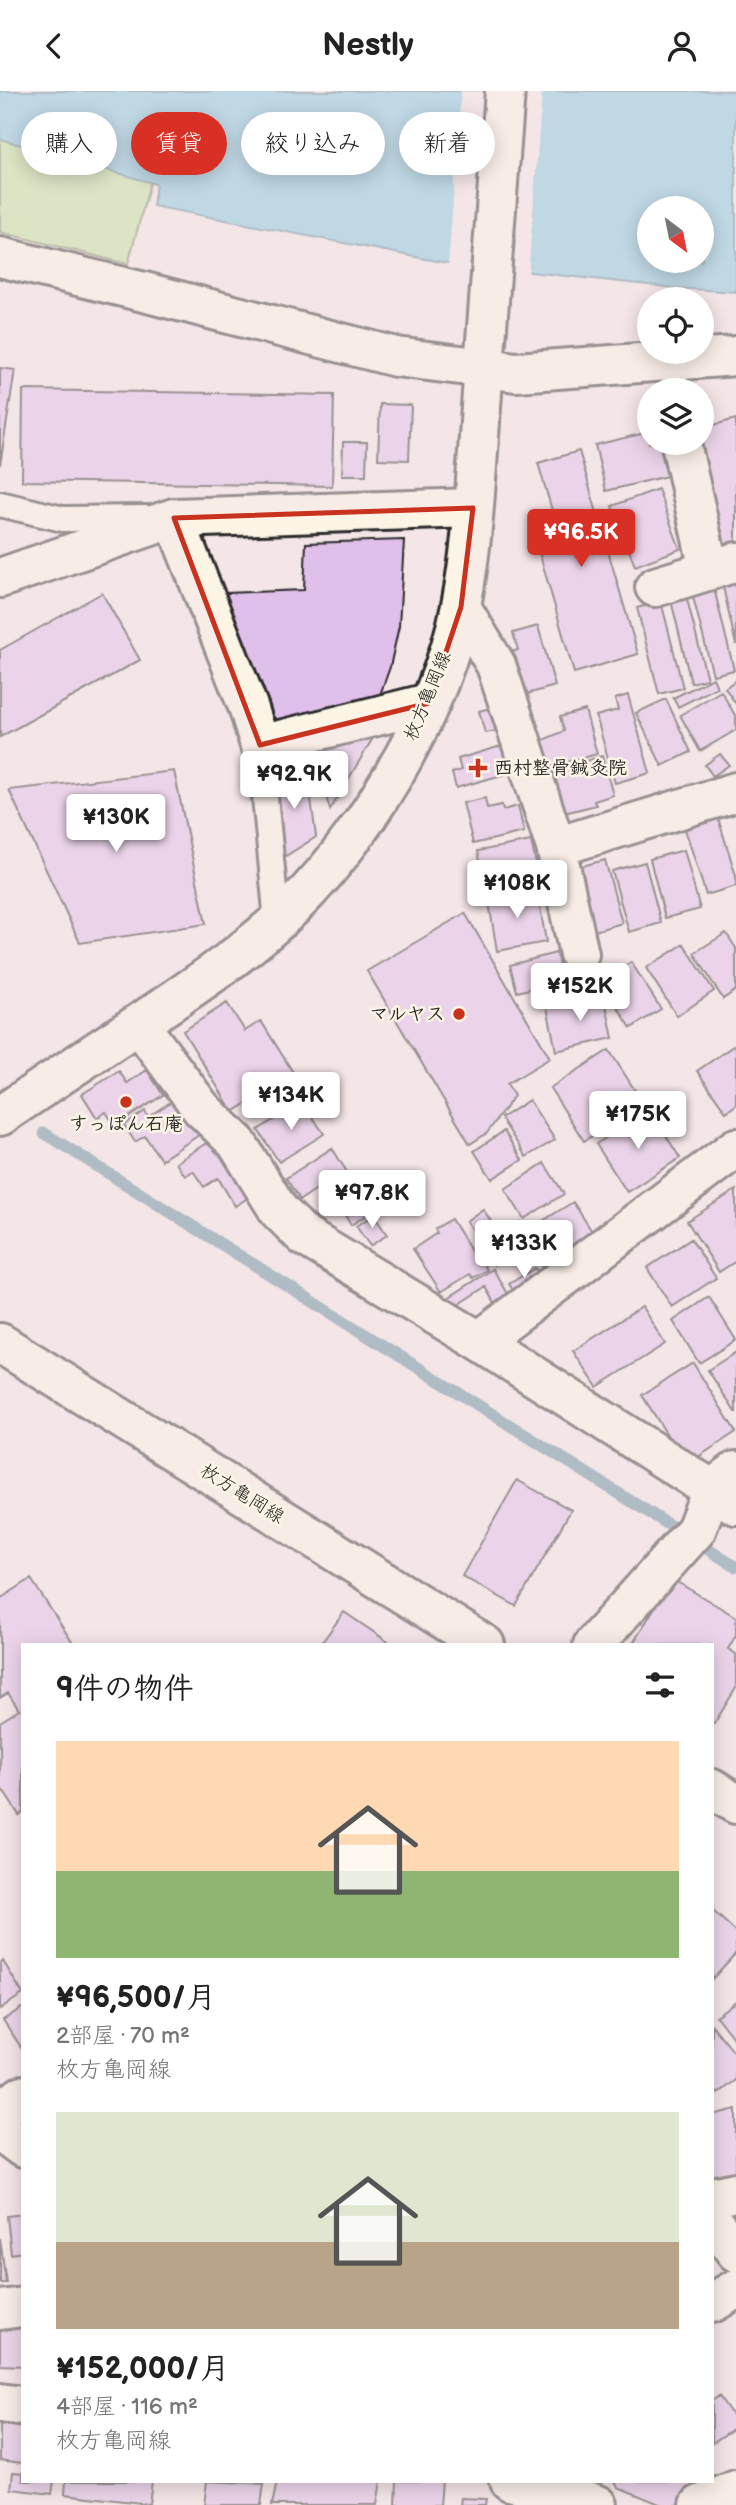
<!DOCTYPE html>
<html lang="ja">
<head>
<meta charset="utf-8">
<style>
	:root { --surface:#fff; --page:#f2f2f2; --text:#222; --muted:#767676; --accent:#d93025 }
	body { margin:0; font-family:"Balsamiq Sans","Klee One",sans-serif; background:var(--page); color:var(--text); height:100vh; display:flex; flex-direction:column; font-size:26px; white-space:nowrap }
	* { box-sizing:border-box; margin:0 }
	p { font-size:23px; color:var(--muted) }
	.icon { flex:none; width:38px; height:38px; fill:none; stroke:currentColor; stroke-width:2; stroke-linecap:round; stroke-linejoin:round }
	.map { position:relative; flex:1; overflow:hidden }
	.drawer { position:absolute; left:21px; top:1552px; width:693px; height:840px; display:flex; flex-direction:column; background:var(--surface); border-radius:0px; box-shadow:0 4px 18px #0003 }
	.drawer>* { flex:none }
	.top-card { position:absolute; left:21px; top:21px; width:695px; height:63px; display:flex; gap:14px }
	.needle { width:46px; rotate:148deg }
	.fabs { position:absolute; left:637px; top:105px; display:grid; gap:14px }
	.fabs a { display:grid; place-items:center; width:77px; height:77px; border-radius:50%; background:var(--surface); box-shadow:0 4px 18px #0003; font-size:35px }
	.price { position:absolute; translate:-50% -60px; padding:0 16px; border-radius:7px; background:#fff; color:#222; font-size:23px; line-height:46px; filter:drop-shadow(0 2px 4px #0008) }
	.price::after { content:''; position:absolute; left:50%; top:42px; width:21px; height:16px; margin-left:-10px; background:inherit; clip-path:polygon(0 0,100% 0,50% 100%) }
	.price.current { background:var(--accent); color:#fff }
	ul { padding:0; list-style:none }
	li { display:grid; align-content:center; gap:14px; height:371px; padding:0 35px }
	li span { display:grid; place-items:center; height:217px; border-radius:0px; color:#555 }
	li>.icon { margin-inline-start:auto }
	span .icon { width:126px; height:126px; fill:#fffc; stroke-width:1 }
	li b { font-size:30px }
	h2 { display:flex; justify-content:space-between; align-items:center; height:84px; padding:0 35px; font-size:30px }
	.tag { padding:0 24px; border-radius:32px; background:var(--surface); box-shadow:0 4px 18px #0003; font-size:24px; line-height:63px }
	.tag.current { background:var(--accent); color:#fff }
	header { display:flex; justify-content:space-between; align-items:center; height:91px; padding:0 35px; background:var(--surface); font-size:32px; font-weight:600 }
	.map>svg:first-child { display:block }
	.green { fill:#c0e29b; stroke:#768663; stroke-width:2 }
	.water { fill:#7fc8e0; stroke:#5d8998; stroke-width:2; fill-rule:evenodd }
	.pier { fill:#f4e5e7 }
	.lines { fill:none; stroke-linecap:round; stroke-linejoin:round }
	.stream { stroke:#5d8998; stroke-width:12 }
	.building { fill:#e1bfeb; stroke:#2b2b2b; stroke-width:2 }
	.lane-casing { stroke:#2b2b2b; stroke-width:30 }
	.street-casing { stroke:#2b2b2b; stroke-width:44 }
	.secondary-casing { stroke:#2b2b2b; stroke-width:44 }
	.primary-casing { stroke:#2b2b2b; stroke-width:44 }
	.lane { stroke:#fcf5e5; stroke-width:24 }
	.street { stroke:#fcf5e5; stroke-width:38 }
	.secondary { stroke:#fcf5e5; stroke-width:38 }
	.primary { stroke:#fcf5e5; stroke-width:38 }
	.marked { fill:none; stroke:#c8321e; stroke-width:5; stroke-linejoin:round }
	.poi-dot { fill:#c8321e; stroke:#fcf5e5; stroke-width:2.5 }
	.labels { text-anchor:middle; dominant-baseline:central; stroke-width:5; stroke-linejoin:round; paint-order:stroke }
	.street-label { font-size:19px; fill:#2b2b2b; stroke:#fcf5e5 }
	.poi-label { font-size:19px; font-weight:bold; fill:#2b2b2b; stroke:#fcf5e5; text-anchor:start }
</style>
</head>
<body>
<header><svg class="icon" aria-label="back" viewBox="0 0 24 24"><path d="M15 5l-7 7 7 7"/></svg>Nestly<svg class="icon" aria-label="person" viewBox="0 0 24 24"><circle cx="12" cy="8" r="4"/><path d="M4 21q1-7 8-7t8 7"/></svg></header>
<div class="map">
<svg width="736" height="2414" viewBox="0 0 736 2414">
	<rect width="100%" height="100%" fill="#f4e5e7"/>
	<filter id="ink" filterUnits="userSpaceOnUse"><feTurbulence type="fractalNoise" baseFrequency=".0143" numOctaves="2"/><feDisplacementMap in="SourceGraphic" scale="14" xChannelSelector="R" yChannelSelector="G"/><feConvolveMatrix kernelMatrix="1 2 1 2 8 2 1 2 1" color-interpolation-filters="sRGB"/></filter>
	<g filter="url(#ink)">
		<!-- green -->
		<path class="green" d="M0,0H175L128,173L0,141Z"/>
		<!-- water -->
		<path class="water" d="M0,0H736V201L675,197L447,172L153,115L156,93L0,48ZM649,117H702V170H649Z"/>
		<!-- pier -->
		<path class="pier" d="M461,0H542L528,185L448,176Z"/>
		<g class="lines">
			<!-- stream -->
			<path class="stream" d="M44,1042L736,1476"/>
		</g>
		<!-- building -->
		<path class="building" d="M0,277L15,279L0,374Z
			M23,299L334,304L332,395L22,390Z
			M380,313L411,314L409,369L378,368Z
			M736,328V451L725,454L698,352H702V337Z
			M649,341V352H659L667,385L606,400L595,354Z
			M343,351H367L366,384H342Z
			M579,360L638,563L574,582L531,433L554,426L538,372Z
			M658,398L680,458L635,475L612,415Z
			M404,449L399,535L390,576L376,615L285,638L267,619L237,550L226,502L304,499L306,452Z
			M736,493V554L723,496Z
			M714,497L734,579L713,584L692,502Z
			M102,502L140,569L0,646V559Z
			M686,504L707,588L691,592L671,509Z
			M661,510L683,597L659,603L637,517Z
			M538,535L555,595L527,603L522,587L516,589L508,562L518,559L513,542Z
			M713,587L717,596L678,616L673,607Z
			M736,589V613L725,597Z
			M721,600L736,626V639L700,660L680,624Z
			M628,604L650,682L615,692L596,625L618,619L615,608Z
			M666,608L691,661L662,675L636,622Z
			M490,617L496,640L485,642L479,620Z
			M585,619L597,663L549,676L541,650L564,640L560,626Z
			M373,647L330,719L320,683H308L305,661Z
			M501,655L509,682L456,697L452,682L461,679L458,668Z
			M720,663L729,674L713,685L705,674Z
			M602,665L613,704L594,710L596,714L564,722L552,680Z
			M174,680L206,833L80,852L9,699Z
			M294,680L297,690L309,692L316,746L284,766L274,681Z
			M485,707L487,717L502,714L503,719L518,715L524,741L473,753L463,712Z
			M718,727L736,785V795L706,804L685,738Z
			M531,750L539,787L485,798L478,760Z
			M684,759L700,818L665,827L650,768Z
			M605,769L622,832L591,841L574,777Z
			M645,771L661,832L629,841L612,780Z
			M537,797L546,851L497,860L488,806Z
			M465,822L550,967L507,993L514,1005L487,1042L470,1053L367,880Z
			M726,842L736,857V899L723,908L694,862Z
			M684,853L714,900L677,925L646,877Z
			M556,862L563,890L517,901L510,874Z
			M631,871L661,918L631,937L601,890Z
			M604,904L613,947L556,960L547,916Z
			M227,912L245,940L261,930L294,983L233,1021L183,940Z
			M736,953V1014L726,1021L697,980Z
			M609,959L643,1012L584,1050L550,997Z
			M147,979L163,1004L115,1035L106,1021L97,1027L82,1003L119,980L127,992Z
			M175,1008L199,1044L161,1069L145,1045L135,1051L124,1034L145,1020L148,1026Z
			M529,1009L555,1049L526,1066L501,1027Z
			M302,1010L324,1043L279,1071L258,1039Z
			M650,1019L680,1067L627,1101L596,1053Z
			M504,1040L522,1069L492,1088L474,1060Z
			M217,1045L254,1103L235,1115L218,1087L204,1096L193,1080L185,1085L176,1072Z
			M332,1057L352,1089L328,1105L321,1095L300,1109L286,1087Z
			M544,1072L564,1103L524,1128L505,1098Z
			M355,1097L371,1121L351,1134L336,1110Z
			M736,1099V1170L719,1181L687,1130Z
			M573,1111L593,1142L554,1168L533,1136Z
			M483,1118L512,1163L494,1174L466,1130Z
			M374,1124L387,1144L370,1155L356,1135Z
			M451,1128L479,1173L482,1171L487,1179L473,1187L470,1183L441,1201L413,1158L437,1142L435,1138Z
			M520,1131L535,1155L525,1160L511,1137Z
			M691,1148L716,1187L672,1216L647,1177Z
			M535,1177L540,1185L515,1202L509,1193Z
			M493,1178L510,1206L497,1215L486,1196L455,1216L448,1207Z
			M709,1206L736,1249L699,1272L673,1230Z
			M642,1216L665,1253L597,1296L573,1260Z
			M736,1261V1321H735L708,1279Z
			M693,1272L736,1341L686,1374L642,1304Z
			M517,1389L571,1419L516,1515L462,1485Z
			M31,1488L74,1554H23V1721L19,1724L0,1695V1631L19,1619L8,1602L0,1607V1508Z
			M672,1488L736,1526V1544L728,1558L736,1563V1597L714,1633L712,1632V1554H632Z
			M344,1521L391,1553L390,1554H320Z
			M712,1819L736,1841V1862L712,1888Z
			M3,1870L23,1903L0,1918V1872Z
			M736,1910V1951L716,1925Z
			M23,1916V1959L3,1929Z
			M712,1934L736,1964V1989L718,2003L712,1996Z
			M736,2018V2085L712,2092V2024Z
			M23,2123V2161L11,2163L7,2125Z
			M0,2147L6,2192H0Z
			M23,2232V2275L0,2274V2235Z
			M719,2305L736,2330V2336L712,2352V2310Z
			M0,2333L23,2337V2372L0,2369Z
			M13,2381L23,2382V2390H54L52,2403L11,2398Z
			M66,2390H152L149,2413L65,2403Z
			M207,2390L264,2393L261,2414H204Z
			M277,2390H381L377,2414H272Z
			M397,2390H442L440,2414H396Z
			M615,2390H710L713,2395L679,2414H662L618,2396Z
			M461,2407L486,2408L485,2414H460Z"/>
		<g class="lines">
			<defs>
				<path id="lane" d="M0,413L63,428L146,427
					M260,654L277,830"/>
				<path id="street" d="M0,166L148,202L396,266L516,281L736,265
					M682,357L709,479
					M174,427L249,618L260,654L429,612
					M0,487L174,427L473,417
					M655,496L736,471
					M461,516L496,574L556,756L736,701
					M556,756L579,863
					M139,933L201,1017L237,1052L279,1120L304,1145L479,1250L736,1414
					M479,1250L736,1057
					M593,1554L696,1439L712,1398L736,1380
					M0,2019L23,2004
					M0,2040L23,2057
					M712,2106L736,2101
					M712,2129L736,2161
					M712,2212L736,2198
					M0,2219L23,2216
					M700,2414L736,2399"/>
				<path id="secondary" d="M0,2312L23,2315
					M510,2390L572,2405L598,2414"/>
				<path id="primary" d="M0,1025C46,994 92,963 138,933C186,901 235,869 277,831C360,756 439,626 461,515C475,443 477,363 483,289C490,192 498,96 505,0
					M0,1252L485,1554
					M712,1698L736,1713"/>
			</defs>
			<!-- lane casing -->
			<use href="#lane" class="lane-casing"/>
			<!-- street casing -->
			<use href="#street" class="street-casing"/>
			<!-- secondary casing -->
			<use href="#secondary" class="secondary-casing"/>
			<!-- primary casing -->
			<use href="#primary" class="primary-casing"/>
			<!-- lane -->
			<use href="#lane" class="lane"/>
			<!-- street -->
			<use href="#street" class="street"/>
			<!-- secondary -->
			<use href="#secondary" class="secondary"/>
			<!-- primary -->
			<use href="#primary" class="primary"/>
		</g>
	</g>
	<!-- marked area -->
	<path d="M0 0H736V2414H0ZM473,417L461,516L429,612L260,654L174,427Z" fill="#f4e5e7" fill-opacity=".55" fill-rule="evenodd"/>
	<path class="marked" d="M473,417L461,516L429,612L260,654L174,427Z"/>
	<!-- markers -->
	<g class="poi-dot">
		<path d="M474.5 666.5h7v7h7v7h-7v7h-7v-7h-7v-7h7z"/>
		<circle cx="459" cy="923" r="7"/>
		<circle cx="126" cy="1011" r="7"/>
	</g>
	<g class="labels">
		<!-- street labels -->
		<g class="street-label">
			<text transform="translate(428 605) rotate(-68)">枚方亀岡線</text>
			<text transform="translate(242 1403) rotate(32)">枚方亀岡線</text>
		</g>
		<!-- poi labels -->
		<g class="poi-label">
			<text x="494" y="677">西村整骨鍼灸院</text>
			<text x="445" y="923" text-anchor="end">マルヤス</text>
			<text x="126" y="1033" text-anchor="middle">すっぽん石庵</text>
		</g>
	</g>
</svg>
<div class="fabs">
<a><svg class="needle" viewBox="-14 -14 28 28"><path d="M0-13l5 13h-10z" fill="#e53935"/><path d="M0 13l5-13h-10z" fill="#767676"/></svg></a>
<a><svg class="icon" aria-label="locate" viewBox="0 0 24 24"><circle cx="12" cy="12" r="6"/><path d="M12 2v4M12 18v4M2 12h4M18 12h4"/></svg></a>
<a><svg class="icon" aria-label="layers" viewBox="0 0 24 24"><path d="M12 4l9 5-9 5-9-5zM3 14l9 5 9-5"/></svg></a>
</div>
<b class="price current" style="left:581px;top:478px">¥96.5K</b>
<b class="price" style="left:294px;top:720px">¥92.9K</b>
<b class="price" style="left:116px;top:763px">¥130K</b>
<b class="price" style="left:517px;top:829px">¥108K</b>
<b class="price" style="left:580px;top:932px">¥152K</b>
<b class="price" style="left:291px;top:1041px">¥134K</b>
<b class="price" style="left:638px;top:1060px">¥175K</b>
<b class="price" style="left:372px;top:1139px">¥97.8K</b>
<b class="price" style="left:524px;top:1189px">¥133K</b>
<div class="top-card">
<a class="tag">購入</a>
<a class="tag current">賃貸</a>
<a class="tag">絞り込み</a>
<a class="tag">新着</a>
</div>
<section class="drawer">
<h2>9件の物件<svg class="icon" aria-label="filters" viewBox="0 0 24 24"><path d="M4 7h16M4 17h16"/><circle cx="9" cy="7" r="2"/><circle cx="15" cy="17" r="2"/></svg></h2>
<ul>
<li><span style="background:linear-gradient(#ffd9b3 60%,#8fb573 0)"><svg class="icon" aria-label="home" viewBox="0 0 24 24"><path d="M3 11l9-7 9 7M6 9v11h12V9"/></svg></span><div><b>¥96,500/月</b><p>2部屋 · 70 m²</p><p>枚方亀岡線</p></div></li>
<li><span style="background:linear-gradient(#dfe7d0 60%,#b9a48a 0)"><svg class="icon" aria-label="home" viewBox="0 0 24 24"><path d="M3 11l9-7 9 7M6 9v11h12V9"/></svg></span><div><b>¥152,000/月</b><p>4部屋 · 116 m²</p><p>枚方亀岡線</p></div></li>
</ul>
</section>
</div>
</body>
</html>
